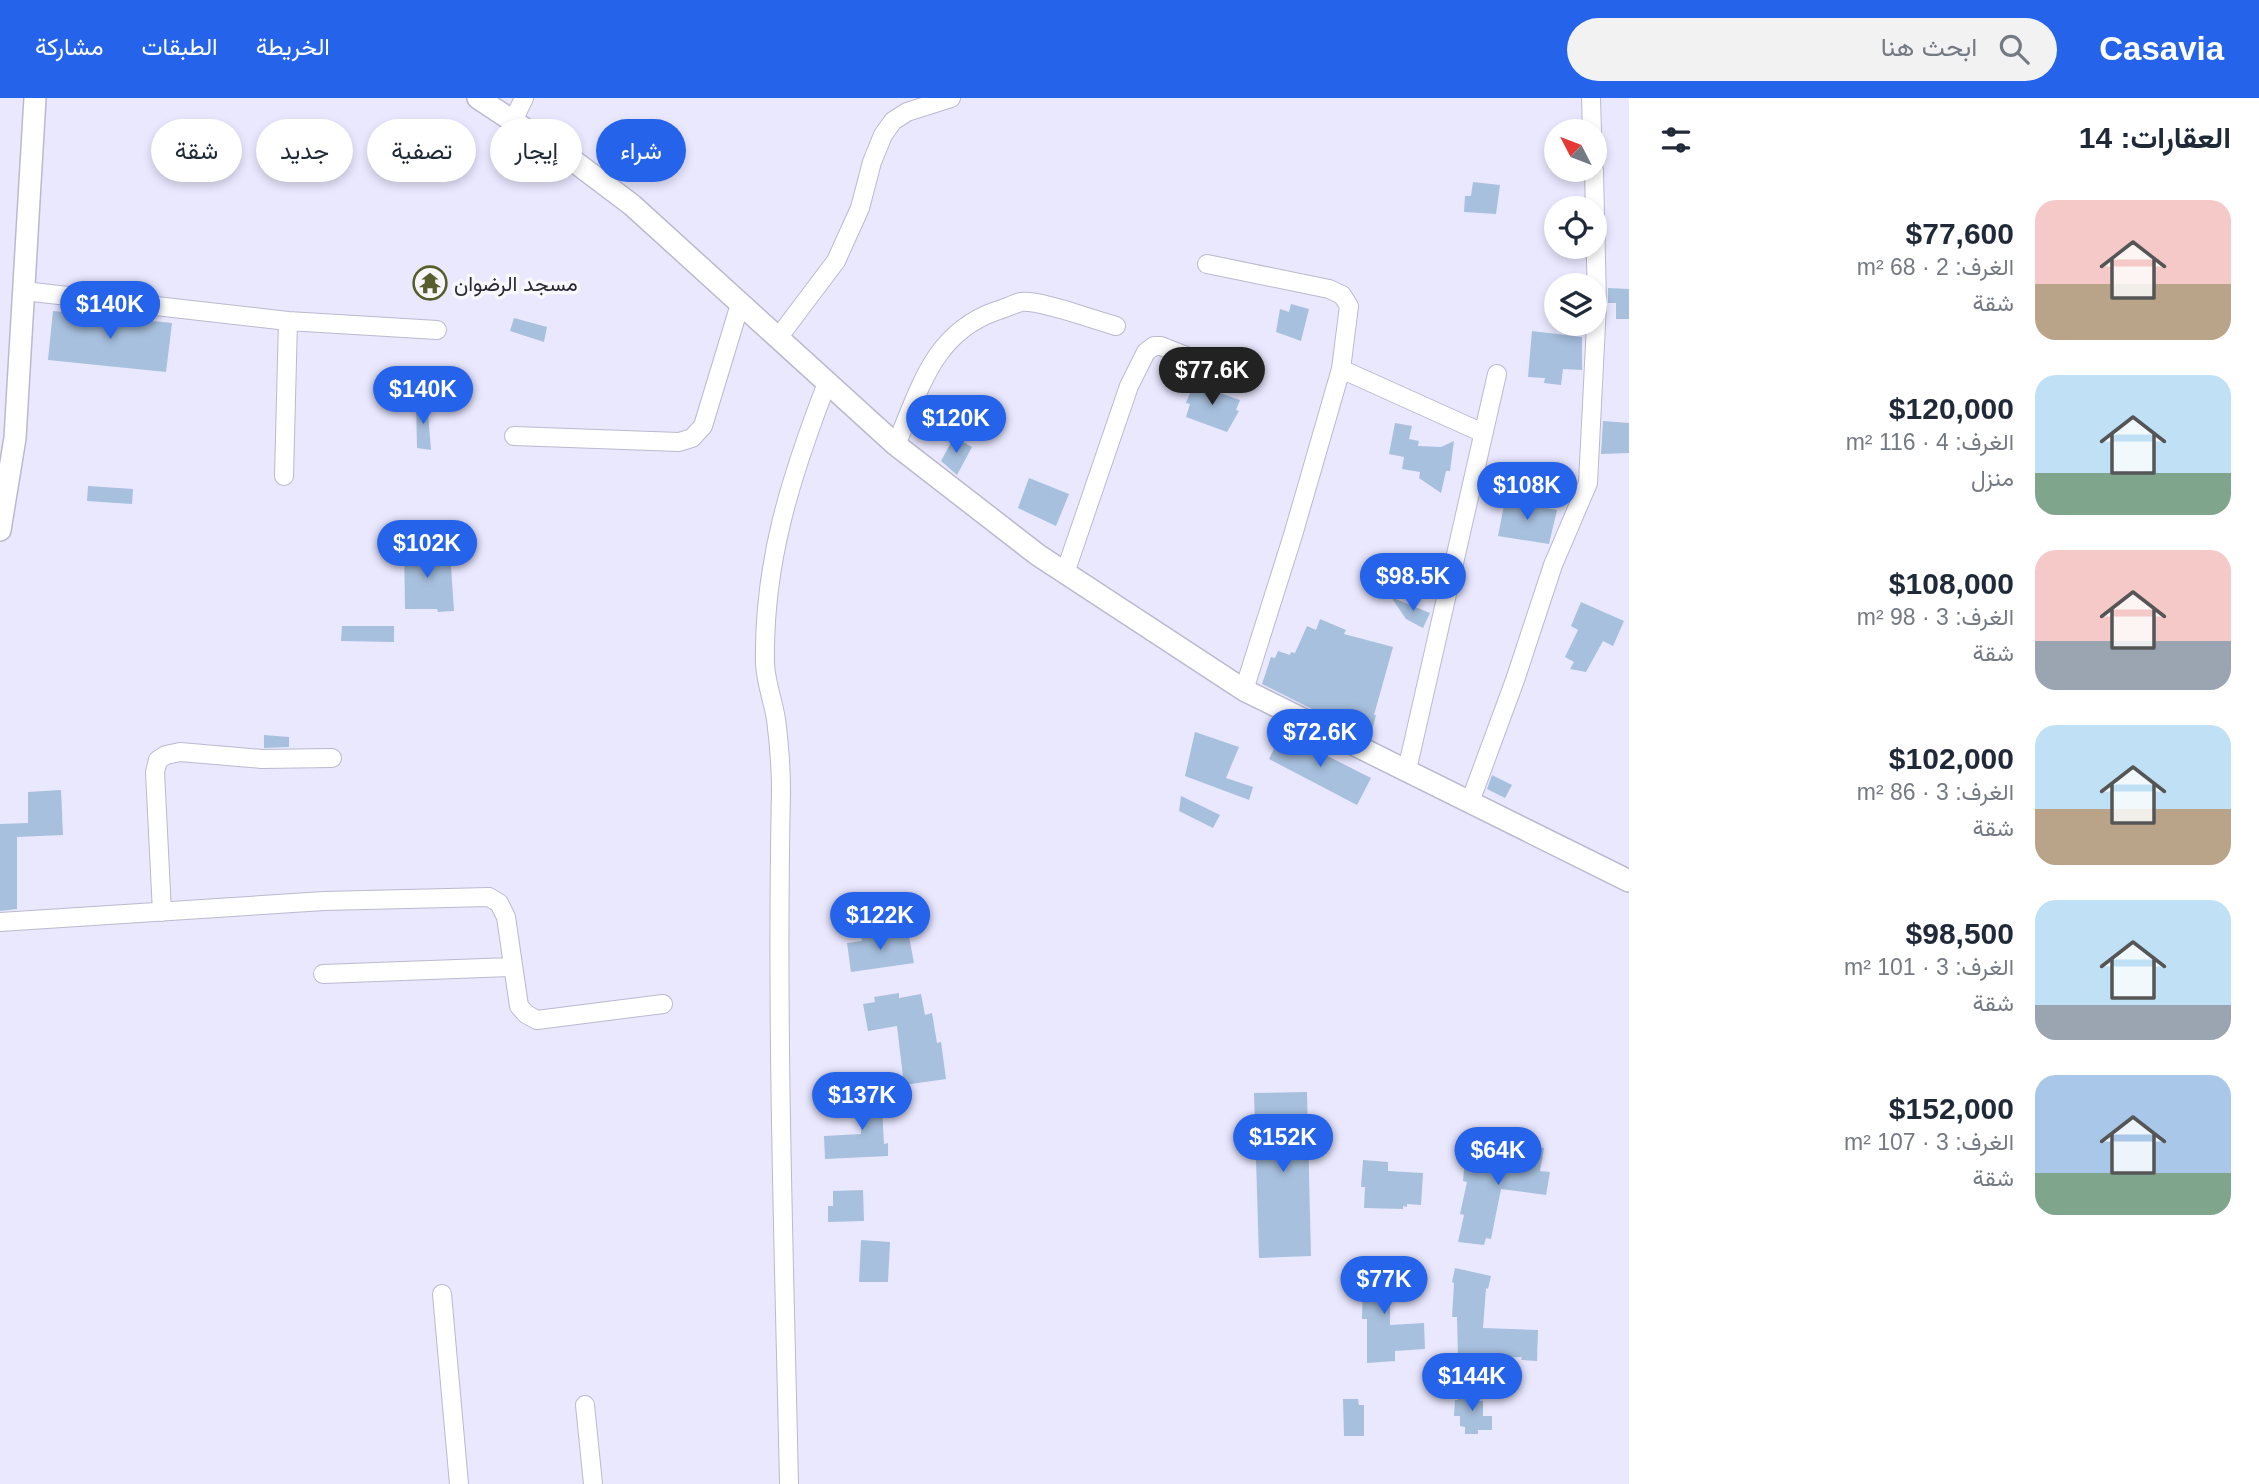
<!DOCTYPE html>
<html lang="ar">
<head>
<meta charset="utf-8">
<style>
	:root { --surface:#fff; --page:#f2f2f3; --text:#1f2937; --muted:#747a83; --accent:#2563eb }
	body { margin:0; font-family:Helvetica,Vazirmatn,sans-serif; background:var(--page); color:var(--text); direction:rtl; height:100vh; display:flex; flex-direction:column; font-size:26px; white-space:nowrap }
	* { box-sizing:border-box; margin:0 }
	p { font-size:23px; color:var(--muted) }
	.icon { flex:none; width:38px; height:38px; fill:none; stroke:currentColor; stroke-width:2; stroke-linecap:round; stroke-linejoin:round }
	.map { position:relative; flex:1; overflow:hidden; direction:ltr }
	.panel { display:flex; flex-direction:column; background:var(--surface); width:630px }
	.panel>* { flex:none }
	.banner { position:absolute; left:21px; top:21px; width:665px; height:63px; direction:rtl; display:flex; gap:14px }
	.needle { width:46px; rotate:312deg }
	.buttons { position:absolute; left:1544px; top:21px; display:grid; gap:14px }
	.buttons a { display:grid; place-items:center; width:63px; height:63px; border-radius:50%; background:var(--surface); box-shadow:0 4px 10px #0003; font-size:35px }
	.price { position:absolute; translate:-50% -60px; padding:0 16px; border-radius:24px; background:var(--accent); color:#fff; font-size:23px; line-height:46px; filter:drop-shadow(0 2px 4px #0008) }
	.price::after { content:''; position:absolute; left:50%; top:42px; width:21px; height:16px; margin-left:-10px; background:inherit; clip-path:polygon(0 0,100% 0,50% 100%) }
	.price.on { background:#222; color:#fff }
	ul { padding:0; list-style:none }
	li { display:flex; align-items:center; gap:21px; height:175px; padding:0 28px }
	li span { display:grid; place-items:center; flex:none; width:196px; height:140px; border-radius:21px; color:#555 }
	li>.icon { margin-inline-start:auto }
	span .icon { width:84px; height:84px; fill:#fffc; stroke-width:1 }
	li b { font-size:30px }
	h2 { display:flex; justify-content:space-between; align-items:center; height:84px; padding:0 28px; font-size:30px }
	.pill { padding:0 24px; border-radius:32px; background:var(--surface); box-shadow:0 4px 10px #0003; font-size:24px; line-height:63px }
	.pill.on { background:var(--accent); color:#fff }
	header { display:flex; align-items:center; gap:42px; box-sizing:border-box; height:98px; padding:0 35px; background:var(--accent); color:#fff }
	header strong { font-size:33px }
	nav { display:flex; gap:38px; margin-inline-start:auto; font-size:24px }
	.search { width:490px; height:63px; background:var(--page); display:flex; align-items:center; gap:18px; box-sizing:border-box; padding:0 24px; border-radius:38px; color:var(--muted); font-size:26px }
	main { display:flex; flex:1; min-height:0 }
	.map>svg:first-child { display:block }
	.building { fill:#a7c0de }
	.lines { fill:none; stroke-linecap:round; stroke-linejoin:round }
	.minor-casing { stroke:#bab9cf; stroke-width:20 }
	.tertiary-casing { stroke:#bab9cf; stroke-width:24 }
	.minor { stroke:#fff; stroke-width:18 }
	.tertiary { stroke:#fff; stroke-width:21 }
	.labels { text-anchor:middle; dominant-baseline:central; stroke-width:7; stroke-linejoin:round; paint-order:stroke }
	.poi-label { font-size:21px; fill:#2a2932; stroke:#f7f7fc; text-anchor:start }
</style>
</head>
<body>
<header>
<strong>Casavia</strong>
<div class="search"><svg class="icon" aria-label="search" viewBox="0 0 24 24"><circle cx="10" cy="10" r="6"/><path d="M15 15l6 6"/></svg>ابحث هنا</div>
<nav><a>الخريطة</a><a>الطبقات</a><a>مشاركة</a></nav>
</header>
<main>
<section class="panel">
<h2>العقارات: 14<svg class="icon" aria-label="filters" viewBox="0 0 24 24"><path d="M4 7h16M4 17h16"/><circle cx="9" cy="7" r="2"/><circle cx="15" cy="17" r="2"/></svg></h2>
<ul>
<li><span style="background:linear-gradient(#f6c9c9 60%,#b9a48a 0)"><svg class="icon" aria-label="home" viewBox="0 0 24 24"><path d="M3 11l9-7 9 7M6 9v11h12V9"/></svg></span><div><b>$77,600</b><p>الغرف: 2 · 68 m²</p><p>شقة</p></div></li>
<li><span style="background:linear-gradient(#bfe0f5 70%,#7fa58c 0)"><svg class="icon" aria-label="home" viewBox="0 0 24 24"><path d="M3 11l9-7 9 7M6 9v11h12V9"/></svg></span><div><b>$120,000</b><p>الغرف: 4 · 116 m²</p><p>منزل</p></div></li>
<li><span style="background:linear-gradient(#f6c9c9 65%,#9aa5b1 0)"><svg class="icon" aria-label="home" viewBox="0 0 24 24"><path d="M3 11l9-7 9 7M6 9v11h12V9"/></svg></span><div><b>$108,000</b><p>الغرف: 3 · 98 m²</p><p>شقة</p></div></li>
<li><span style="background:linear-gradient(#bfe0f5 60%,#b9a48a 0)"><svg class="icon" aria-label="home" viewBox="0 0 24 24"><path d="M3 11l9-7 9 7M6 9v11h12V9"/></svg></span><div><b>$102,000</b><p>الغرف: 3 · 86 m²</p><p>شقة</p></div></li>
<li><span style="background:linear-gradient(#bfe0f5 75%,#9aa5b1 0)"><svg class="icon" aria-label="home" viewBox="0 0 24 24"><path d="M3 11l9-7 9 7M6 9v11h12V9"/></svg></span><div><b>$98,500</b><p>الغرف: 3 · 101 m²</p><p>شقة</p></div></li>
<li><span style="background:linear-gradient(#a9c7e8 70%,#7fa58c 0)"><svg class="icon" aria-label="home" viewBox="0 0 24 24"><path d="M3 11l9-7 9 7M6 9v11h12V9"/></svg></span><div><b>$152,000</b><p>الغرف: 3 · 107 m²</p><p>شقة</p></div></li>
</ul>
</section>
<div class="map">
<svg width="1629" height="1386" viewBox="0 0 1629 1386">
	<rect width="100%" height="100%" fill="#e9e8ff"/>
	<!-- building -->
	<path class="building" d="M1473,84L1500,87L1496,116L1464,114L1465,98H1471Z
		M1608,190L1629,191V221H1616V205H1608Z
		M1291,206L1309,211L1301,243L1276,234L1280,211L1289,214Z
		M53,213L172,225L166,274L48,262Z
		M514,220L547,229L544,244L510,233Z
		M1532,233L1582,239V272L1563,271L1561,287L1544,285L1545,280L1528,279Z
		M1195,282L1210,288L1209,291L1240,302L1236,312L1239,313L1227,334L1186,319L1190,306L1186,305Z
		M427,302L431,352L417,350L416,303Z
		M1603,323L1629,325V355L1601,356Z
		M1395,325L1412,328L1409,341L1419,343L1418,348L1441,349L1454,343L1450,373H1446L1441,395L1419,380L1420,374L1402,371L1404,359L1389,356Z
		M954,339L972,349L957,377L941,363Z
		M1029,380L1069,396L1056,428L1018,410Z
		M88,388L133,391L132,406L87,403Z
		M1505,402L1557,412L1549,446L1498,438Z
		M419,442L420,462L450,454L454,513L438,514L437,511H405L404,443Z
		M1391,499L1430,515L1423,530L1406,521Z
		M1581,504L1624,523L1613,548L1603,543L1586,574L1570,571L1574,564L1565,559L1578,532L1571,528Z
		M1320,521L1346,532L1344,536L1393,549L1374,617H1376L1372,633L1339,624L1332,621L1333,616L1318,614L1262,586L1271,559L1275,560L1278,553L1290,557L1291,554L1295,555L1307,528L1316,532Z
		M342,528H394V544L341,543Z
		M1195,634L1239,649L1226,680L1253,689L1249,702L1185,678Z
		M1282,635L1371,680L1357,707L1269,661Z
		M264,637L289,639V649L264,650Z
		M1492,677L1512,687L1505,700L1487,691Z
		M61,692L63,737L17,739V811L0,813V726L28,725V694Z
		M1181,698L1220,717L1213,730L1179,713Z
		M908,833L914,865L851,874L847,845L862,843L861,838L886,834L887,838Z
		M899,895V900L921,896L925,917L932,915L937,945L941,944L946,981L904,987L897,928L868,933L863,906L875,904L874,899Z
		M881,992L884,1046L888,1045V1058L825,1061L824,1038L861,1036L859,993Z
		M1307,994L1311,1158L1259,1160L1254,995Z
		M1515,1041L1538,1046V1049L1544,1050L1540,1073L1550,1074L1546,1097L1501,1091L1491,1141L1486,1140L1484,1147L1458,1144L1464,1117L1460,1116L1467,1084L1463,1083L1465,1060L1505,1066L1509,1044L1514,1045Z
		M1363,1062L1388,1064V1073L1423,1075L1421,1107L1407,1106V1109L1403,1108V1111L1364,1110L1365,1089H1361Z
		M863,1092L864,1123L828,1124V1108H833V1093Z
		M861,1142L890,1144L888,1184H859Z
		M1380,1158L1381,1166H1387L1388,1195H1390V1227L1424,1225L1425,1251L1395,1253V1263L1367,1265V1221H1362L1363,1179H1360L1358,1159Z
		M1455,1170L1491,1178L1488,1191L1486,1190L1483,1230L1538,1232L1537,1263L1521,1262L1522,1259L1480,1261V1258L1458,1259L1457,1219H1452L1454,1185L1452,1184Z
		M1458,1293H1475V1303H1483V1318H1492V1332H1478V1336H1465V1329L1460,1328V1318H1454L1455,1302H1458Z
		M1343,1301H1358L1359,1307H1364V1338H1344Z"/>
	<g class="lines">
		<defs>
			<path id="minor" d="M1591,0L1592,33
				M513,23L524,0
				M1207,166L1329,191L1342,197L1349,208L1341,271L1293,437L1244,592
				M24,193L288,223L437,232
				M778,240L836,163L860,110L872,64L883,37L893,23L907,14L951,0
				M1341,271L1483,335
				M514,338L679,344L692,340L703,328L740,206
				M896,347C920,291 933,235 996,213C1004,211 1013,206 1021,204C1041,202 1094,222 1116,228
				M284,378L288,223
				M1065,475L1129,288L1146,254L1154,248H1161L1199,263
				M1407,672L1497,276
				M1470,704L1515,582L1553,467L1588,385L1597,207L1594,72
				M162,814L155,674L158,662L166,657L180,654L262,661L332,660
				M0,824L324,803L489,799L499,805L506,819L519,908L526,916L537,922L663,906
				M323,876L513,869
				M442,1196L459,1386
				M585,1307L593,1386
				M789,1386C784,1155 776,924 781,693C781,669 779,645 776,621C773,603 766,585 765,566C763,465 791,378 827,285"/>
			<path id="tertiary" d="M478,0L575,64L632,107L896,347L1038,457L1244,592L1629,783
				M0,432L15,340L35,0"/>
		</defs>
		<!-- minor casing -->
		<use href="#minor" class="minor-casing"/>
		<!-- tertiary casing -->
		<use href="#tertiary" class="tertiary-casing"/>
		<!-- minor -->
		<use href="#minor" class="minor"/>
		<!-- tertiary -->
		<use href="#tertiary" class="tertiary"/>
	</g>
	<!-- icons -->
	<defs>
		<symbol id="temple-ring" viewBox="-11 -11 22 22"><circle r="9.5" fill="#f7f7fc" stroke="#585d2c" stroke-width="1.5"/><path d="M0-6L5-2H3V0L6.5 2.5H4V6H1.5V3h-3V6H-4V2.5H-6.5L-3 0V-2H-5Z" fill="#585d2c"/></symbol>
	</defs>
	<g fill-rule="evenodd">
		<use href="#temple-ring" x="411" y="166" width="38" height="38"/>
	</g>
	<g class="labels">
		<!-- poi labels -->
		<g class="poi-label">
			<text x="454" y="185">مسجد الرضوان</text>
		</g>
	</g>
</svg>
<div class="buttons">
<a><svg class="needle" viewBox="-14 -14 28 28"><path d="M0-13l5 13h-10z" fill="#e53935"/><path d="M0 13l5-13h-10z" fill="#747a83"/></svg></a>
<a><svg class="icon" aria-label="locate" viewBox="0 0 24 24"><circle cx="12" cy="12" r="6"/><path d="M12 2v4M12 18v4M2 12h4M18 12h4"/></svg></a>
<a><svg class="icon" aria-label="layers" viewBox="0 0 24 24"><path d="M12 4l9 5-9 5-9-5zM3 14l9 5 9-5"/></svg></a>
</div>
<b class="price" style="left:110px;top:243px">$140K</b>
<b class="price on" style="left:1212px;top:309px">$77.6K</b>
<b class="price" style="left:423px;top:328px">$140K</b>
<b class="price" style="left:956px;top:357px">$120K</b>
<b class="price" style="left:1527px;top:424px">$108K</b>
<b class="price" style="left:427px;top:482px">$102K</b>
<b class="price" style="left:1413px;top:515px">$98.5K</b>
<b class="price" style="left:1320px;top:671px">$72.6K</b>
<b class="price" style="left:880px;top:854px">$122K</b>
<b class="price" style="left:862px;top:1034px">$137K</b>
<b class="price" style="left:1283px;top:1076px">$152K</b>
<b class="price" style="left:1498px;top:1089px">$64K</b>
<b class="price" style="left:1384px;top:1218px">$77K</b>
<b class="price" style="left:1472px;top:1315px">$144K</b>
<div class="banner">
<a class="pill on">شراء</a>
<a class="pill">إيجار</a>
<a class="pill">تصفية</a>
<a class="pill">جديد</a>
<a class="pill">شقة</a>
</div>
</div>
</main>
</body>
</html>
